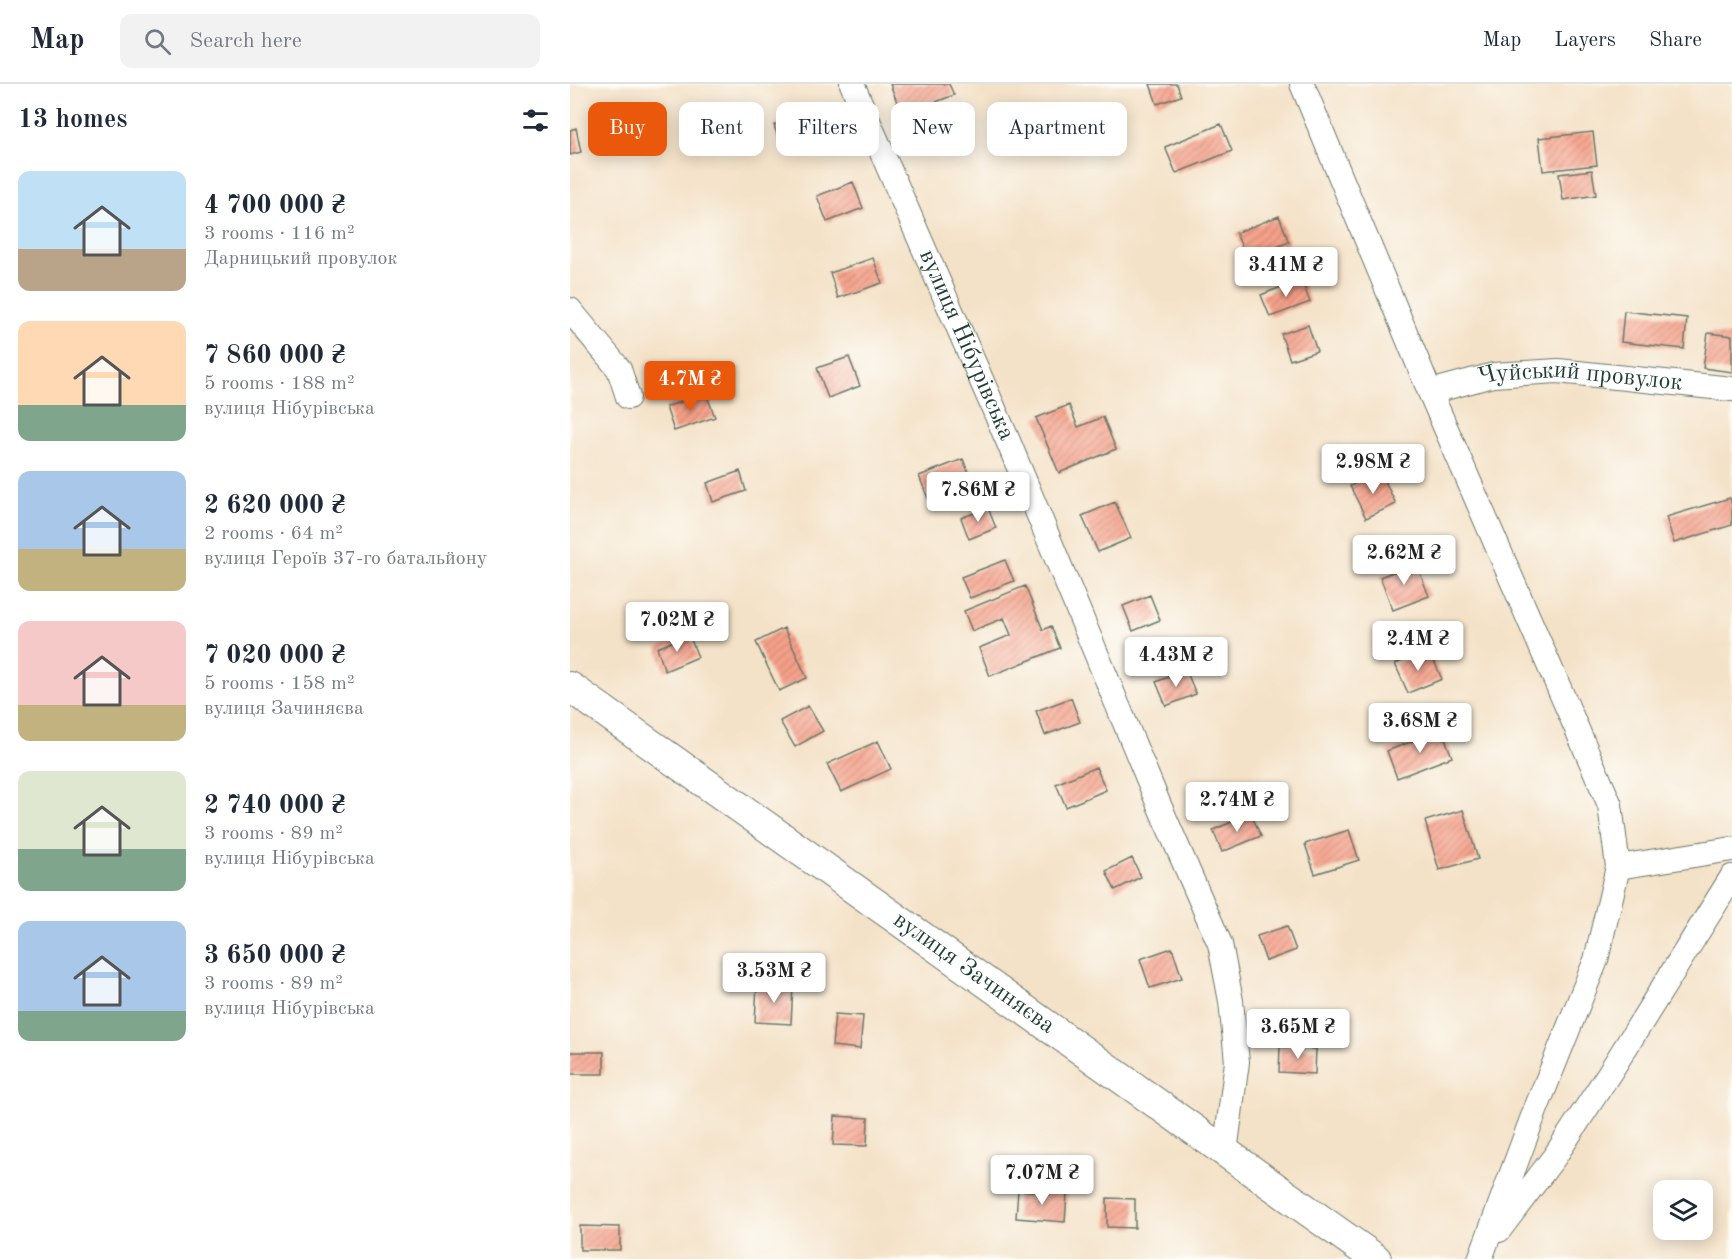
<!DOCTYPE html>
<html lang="en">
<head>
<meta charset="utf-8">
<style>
	:root { --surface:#fff; --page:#f2f2f3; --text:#1f2937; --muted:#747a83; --line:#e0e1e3; --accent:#ea580c }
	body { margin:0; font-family:"Old Standard TT",serif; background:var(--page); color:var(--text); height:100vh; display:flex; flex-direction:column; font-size:22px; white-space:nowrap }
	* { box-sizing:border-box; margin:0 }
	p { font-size:20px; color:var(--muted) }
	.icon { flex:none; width:33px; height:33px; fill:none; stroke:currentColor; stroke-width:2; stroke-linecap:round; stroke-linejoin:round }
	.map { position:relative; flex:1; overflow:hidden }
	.sheet { display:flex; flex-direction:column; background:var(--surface); width:570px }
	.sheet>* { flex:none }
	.top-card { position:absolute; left:18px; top:18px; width:570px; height:54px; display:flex; gap:12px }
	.tools { position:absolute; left:1083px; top:1096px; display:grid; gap:12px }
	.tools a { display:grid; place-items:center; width:60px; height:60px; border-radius:12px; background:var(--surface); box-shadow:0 3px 15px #0003; font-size:30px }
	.price { position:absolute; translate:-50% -51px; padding:0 14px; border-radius:6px; background:#fff; color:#222; font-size:20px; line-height:39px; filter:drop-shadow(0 2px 3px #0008) }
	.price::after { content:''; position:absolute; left:50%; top:36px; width:18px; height:14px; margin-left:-9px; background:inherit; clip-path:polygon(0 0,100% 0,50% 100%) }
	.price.active { background:var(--accent); color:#fff }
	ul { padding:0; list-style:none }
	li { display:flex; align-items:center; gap:18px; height:150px; padding:0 18px }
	li span { display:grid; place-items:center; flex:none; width:168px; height:120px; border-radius:12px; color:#555 }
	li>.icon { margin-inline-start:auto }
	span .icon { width:72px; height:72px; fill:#fffc; stroke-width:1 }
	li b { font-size:26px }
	h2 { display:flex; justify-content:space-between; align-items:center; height:72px; padding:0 18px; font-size:26px }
	.pill { padding:0 21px; border-radius:12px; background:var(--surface); box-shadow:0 3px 15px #0003; font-size:21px; line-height:54px }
	.pill.active { background:var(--accent); color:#fff }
	header { display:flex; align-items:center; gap:36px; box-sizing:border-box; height:84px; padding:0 30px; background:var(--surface); border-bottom:2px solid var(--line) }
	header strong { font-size:28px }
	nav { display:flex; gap:33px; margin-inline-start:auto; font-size:21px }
	.search { width:420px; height:54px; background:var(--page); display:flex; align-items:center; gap:15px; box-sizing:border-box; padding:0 21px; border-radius:12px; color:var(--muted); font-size:22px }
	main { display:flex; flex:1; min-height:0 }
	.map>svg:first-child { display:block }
	.building { fill:url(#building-hatch) }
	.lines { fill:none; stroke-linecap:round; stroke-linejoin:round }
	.minor-casing { stroke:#6a7768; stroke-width:26 }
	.major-casing { stroke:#6a7768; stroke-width:32 }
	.minor { stroke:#fff; stroke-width:24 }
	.major { stroke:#fff; stroke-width:30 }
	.labels { text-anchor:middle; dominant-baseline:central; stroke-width:4.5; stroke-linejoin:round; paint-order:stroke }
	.street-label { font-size:24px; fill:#1f3d34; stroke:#fdfcf7 }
</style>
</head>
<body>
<header>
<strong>Map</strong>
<div class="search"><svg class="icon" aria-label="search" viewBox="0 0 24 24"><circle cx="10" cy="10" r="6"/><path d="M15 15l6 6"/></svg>Search here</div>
<nav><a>Map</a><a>Layers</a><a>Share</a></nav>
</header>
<main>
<section class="sheet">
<h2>13 homes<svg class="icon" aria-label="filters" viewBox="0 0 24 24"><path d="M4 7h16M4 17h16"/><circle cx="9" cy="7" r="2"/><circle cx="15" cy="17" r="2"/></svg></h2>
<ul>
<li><span style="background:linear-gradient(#bfe0f5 65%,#b9a48a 0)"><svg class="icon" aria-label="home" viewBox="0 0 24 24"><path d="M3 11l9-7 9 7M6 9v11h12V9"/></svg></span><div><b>4 700 000 ₴</b><p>3 rooms · 116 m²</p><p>Дарницький провулок</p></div></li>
<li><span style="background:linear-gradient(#ffd9b3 70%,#7fa58c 0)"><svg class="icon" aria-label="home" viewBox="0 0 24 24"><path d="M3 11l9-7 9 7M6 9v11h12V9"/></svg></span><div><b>7 860 000 ₴</b><p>5 rooms · 188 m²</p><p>вулиця Нібурівська</p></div></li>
<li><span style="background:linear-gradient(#a9c7e8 65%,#c2b280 0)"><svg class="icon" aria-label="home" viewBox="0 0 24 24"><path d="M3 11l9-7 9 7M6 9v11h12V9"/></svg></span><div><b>2 620 000 ₴</b><p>2 rooms · 64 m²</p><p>вулиця Героїв 37-го батальйону</p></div></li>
<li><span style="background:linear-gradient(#f6c9c9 70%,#c2b280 0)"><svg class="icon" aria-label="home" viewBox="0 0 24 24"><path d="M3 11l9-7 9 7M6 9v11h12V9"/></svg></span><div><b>7 020 000 ₴</b><p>5 rooms · 158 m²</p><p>вулиця Зачиняєва</p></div></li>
<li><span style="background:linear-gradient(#dfe7d0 65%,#7fa58c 0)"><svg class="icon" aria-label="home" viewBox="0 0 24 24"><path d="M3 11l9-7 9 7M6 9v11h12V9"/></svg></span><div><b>2 740 000 ₴</b><p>3 rooms · 89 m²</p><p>вулиця Нібурівська</p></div></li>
<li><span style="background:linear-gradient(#a9c7e8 75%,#7fa58c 0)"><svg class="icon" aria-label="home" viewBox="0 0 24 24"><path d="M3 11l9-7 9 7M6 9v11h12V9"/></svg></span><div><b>3 650 000 ₴</b><p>3 rooms · 89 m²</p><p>вулиця Нібурівська</p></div></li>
</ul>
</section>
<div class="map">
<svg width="1162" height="1175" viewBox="0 0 1162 1175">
	<defs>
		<pattern id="building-hatch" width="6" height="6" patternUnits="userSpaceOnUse" patternTransform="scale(1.5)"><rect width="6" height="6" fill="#f7a18a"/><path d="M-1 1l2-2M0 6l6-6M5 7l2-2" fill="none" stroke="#c78472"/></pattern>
	</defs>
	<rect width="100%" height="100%" fill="#fdfcf7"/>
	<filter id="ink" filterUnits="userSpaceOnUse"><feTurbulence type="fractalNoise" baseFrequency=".0167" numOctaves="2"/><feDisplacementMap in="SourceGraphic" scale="12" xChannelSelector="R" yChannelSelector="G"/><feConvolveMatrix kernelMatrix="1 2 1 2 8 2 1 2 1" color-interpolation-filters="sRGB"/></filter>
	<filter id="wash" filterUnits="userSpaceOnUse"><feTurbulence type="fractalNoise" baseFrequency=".008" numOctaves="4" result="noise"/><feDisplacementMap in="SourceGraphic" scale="24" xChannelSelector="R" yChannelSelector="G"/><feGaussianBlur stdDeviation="1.35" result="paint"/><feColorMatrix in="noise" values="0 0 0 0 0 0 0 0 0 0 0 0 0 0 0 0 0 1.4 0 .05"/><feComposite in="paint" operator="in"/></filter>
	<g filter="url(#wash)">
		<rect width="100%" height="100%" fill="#f4e2c8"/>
		<g id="blocks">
			<!-- building -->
			<path class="building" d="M320,0H379L384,11L332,31Z
				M580,0H607L611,12L587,20Z
				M249,27L257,52L212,66L204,41Z
				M651,40L662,67L606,89L595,63Z
				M6,44L11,68L0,71V46Z
				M1023,48L1027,81L973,87L969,54Z
				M1022,86L1026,111L993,116L989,90Z
				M283,98L293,124L257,138L247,112Z
				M709,132L719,158L677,175L666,149Z
				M303,174L312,199L268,214L260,189Z
				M731,195L740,218L700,233L691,211Z
				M1054,227L1117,234L1114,265L1051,258Z
				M738,241L747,267L720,276L711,250Z
				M1138,249L1162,252V288L1133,284Z
				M279,273L290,302L258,314L247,284Z
				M136,309L145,333L104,347L96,323Z
				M499,321L508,343L533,333L546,365L489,389L466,334Z
				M393,375L403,400L359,417L349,392Z
				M170,387L176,407L143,418L137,399Z
				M810,387L826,420L796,434L780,402Z
				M1160,414L1162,422V441L1104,459L1096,433Z
				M545,418L561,454L528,468L512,432Z
				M418,424L426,444L399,455L391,434Z
				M435,476L444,497L400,514L391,493Z
				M846,479L859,512L823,526L810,493Z
				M455,502L473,546L481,542L490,564L420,592L409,564L441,551L434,534L402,547L394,527Z
				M580,511L590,536L563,547L553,522Z
				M214,544L237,594L209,607L186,558Z
				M119,551L128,573L95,587L87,564Z
				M859,566L872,595L838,609L825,580Z
				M616,586L626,610L596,622L586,598Z
				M501,614L510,638L475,651L466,627Z
				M238,622L253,647L225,663L210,637Z
				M872,646L882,673L827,694L817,667Z
				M308,657L321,685L271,708L257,680Z
				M526,683L536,706L496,723L486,700Z
				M893,726L908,775L869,786L855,737Z
				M681,730L691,752L652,768L643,746Z
				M779,746L789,776L745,790L735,760Z
				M562,774L571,793L545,806L536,787Z
				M717,842L726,866L696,877L687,852Z
				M602,864L612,894L580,904L570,875Z
				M187,901L223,902L221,940L185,938Z
				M265,930L293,932L290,965L262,962Z
				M710,963L746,965L745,990L709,988Z
				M0,968H34V990H0Z
				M265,1032L298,1034L297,1062L263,1061Z
				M448,1106L497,1109L495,1138L446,1134Z
				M537,1114L565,1115V1144L537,1143Z
				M10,1142L50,1143V1166H10Z"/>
		</g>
	</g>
	<g filter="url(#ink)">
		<use href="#blocks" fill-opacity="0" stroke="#6a7768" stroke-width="1.5"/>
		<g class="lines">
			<defs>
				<g id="minor">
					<path id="s1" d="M282,0L438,357L589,721L650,860L661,917L667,978L655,1068"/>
					<path d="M732,0L860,308L1040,721L1048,783L1026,876L965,1027L910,1175"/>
					<path d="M0,226L49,285L58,313"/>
					<path id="s2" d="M860,308L923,291L988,287L1162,305"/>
					<path d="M1048,783L1162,765"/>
					<path d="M929,1146L985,1072L1042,985L1162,793"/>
				</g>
				<g id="major">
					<path id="s3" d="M0,603L806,1175"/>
				</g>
			</defs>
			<!-- minor casing -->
			<use href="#minor" class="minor-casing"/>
			<!-- major casing -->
			<use href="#major" class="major-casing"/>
			<!-- minor -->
			<use href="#minor" class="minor"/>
			<!-- major -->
			<use href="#major" class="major"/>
		</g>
	</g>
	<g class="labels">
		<!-- street labels -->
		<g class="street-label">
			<text stroke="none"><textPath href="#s1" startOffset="285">вулиця Нібурівська</textPath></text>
			<text stroke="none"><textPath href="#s2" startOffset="153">Чуйський провулок</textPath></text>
			<text stroke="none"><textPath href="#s3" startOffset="495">вулиця Зачиняєва</textPath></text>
		</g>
	</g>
</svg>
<div class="tools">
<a><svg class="icon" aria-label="layers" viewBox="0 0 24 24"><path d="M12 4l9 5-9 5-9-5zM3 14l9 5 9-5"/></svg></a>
</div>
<b class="price" style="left:716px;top:214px">3.41M ₴</b>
<b class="price active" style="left:120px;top:328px">4.7M ₴</b>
<b class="price" style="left:803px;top:411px">2.98M ₴</b>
<b class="price" style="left:408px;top:439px">7.86M ₴</b>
<b class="price" style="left:834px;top:502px">2.62M ₴</b>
<b class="price" style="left:107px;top:569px">7.02M ₴</b>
<b class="price" style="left:848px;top:588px">2.4M ₴</b>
<b class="price" style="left:606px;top:604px">4.43M ₴</b>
<b class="price" style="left:850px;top:670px">3.68M ₴</b>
<b class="price" style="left:667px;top:749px">2.74M ₴</b>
<b class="price" style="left:204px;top:920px">3.53M ₴</b>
<b class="price" style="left:728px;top:976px">3.65M ₴</b>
<b class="price" style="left:472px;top:1122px">7.07M ₴</b>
<div class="top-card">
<a class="pill active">Buy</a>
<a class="pill">Rent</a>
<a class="pill">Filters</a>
<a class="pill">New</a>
<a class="pill">Apartment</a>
</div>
</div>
</main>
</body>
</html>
